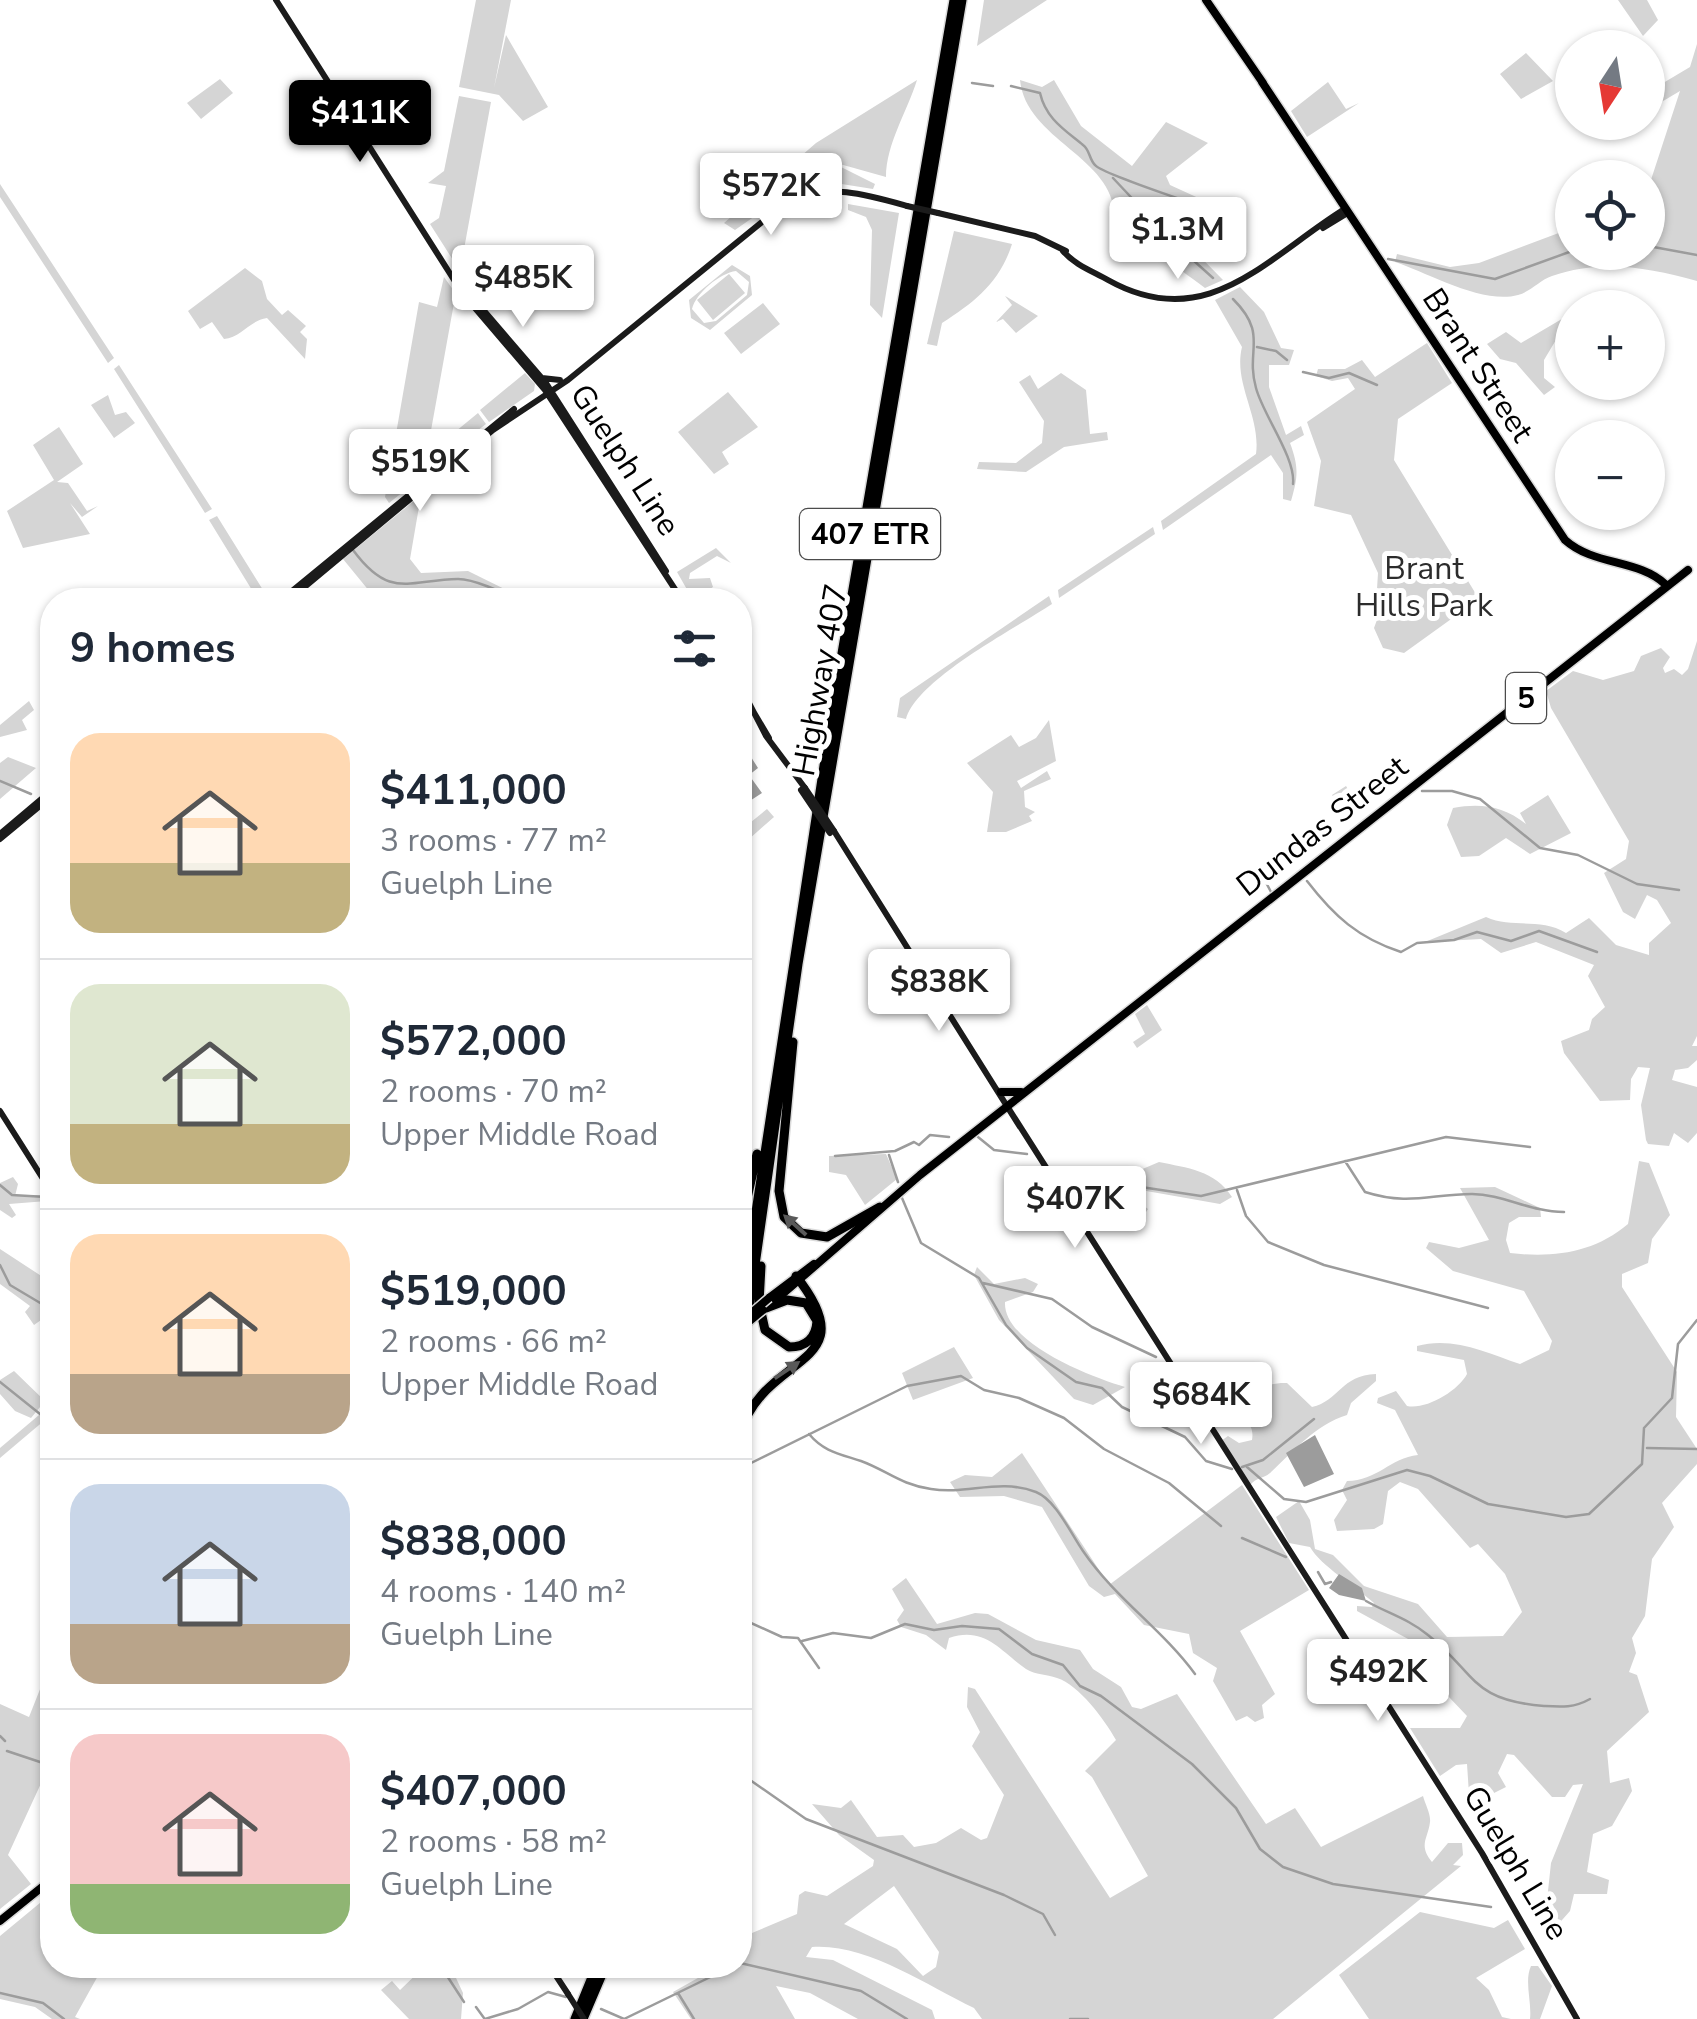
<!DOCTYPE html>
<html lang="en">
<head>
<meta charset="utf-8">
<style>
	:root { --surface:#fff; --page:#f6f6f7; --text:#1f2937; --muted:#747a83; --line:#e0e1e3; --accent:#000 }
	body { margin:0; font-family:"Nunito Sans",sans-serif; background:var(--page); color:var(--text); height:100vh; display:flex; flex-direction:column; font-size:38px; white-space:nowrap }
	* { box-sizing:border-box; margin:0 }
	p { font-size:32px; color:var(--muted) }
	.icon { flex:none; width:55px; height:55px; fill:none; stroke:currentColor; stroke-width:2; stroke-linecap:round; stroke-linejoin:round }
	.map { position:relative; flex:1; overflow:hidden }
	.details { position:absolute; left:40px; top:588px; width:712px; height:1390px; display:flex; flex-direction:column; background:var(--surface); border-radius:40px; box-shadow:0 2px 8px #0004 }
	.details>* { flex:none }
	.needle { width:65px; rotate:192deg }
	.controls { position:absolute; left:1555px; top:30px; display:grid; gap:20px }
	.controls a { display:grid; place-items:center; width:110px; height:110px; border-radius:50%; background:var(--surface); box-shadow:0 2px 8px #0004; font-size:50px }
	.price { position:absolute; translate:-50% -85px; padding:0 22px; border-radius:10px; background:#fff; color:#222; font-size:32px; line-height:65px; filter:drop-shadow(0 2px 5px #0008) }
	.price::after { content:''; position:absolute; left:50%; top:60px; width:30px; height:22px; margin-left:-15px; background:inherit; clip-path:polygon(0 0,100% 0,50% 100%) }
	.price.active { background:var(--accent); color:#fff }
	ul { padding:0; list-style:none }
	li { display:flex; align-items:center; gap:30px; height:250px; padding:0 30px }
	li+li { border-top:2px solid var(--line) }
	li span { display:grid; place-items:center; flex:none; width:280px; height:200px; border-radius:30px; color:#555 }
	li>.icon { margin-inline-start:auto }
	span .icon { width:120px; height:120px; fill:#fffc; stroke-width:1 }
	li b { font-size:42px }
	h2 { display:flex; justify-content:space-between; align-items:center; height:120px; padding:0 30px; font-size:42px }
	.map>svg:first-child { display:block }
	.green { fill:#d5d5d5; fill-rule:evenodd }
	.water { fill:#9c9c9c }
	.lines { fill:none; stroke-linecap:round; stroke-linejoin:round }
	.stream { stroke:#9c9c9c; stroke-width:2.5 }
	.primary-casing { stroke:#dbdbdb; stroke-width:11 }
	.motorway-casing { stroke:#dbdbdb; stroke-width:12 }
	.secondary { stroke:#1b1b1b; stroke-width:6 }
	.primary { stroke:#000; stroke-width:8 }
	.motorway { stroke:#000; stroke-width:9 }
	.primary-bridge-casing { stroke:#dbdbdb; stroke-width:11; stroke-linecap:butt }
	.secondary-bridge { stroke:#1b1b1b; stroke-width:6 }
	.primary-bridge { stroke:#000; stroke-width:8 }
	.oneway { fill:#595959 }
	.labels { text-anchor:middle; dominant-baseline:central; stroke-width:10; stroke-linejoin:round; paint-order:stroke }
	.shield { fill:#fff; stroke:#4c4c4c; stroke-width:2.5 }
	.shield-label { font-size:30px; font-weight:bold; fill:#000 }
	.street-label { font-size:32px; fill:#000; stroke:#fff }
	.park-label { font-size:32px; fill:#2c2c2c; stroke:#fff }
</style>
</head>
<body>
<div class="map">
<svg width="1697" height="2019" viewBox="0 0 1697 2019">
	<rect width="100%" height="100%" fill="#fff"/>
	<!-- green -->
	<path class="green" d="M476,0H511L494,88L506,35L548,107L523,121L499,95L459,87Z
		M984,0H1047L977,46Z
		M1618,0H1647L1658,20L1643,36Z
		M1697,44V281C1648,267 1600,259 1552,276C1540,280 1530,292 1518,295C1483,305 1426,272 1395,262L1397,254L1450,267L1479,263L1572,228V252H1648V189L1680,91L1648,110V92L1690,67Z
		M1526,53L1553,81L1521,99L1500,74Z
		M220,79L233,93L201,119L187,103Z
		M917,80C907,112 886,144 886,177L829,161L875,184L873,189L829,182L823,164L810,163L798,172L794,189L735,230L724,223L816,143Z
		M1020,80L1042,87L1054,80L1081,126L1132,166L1166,122L1208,143L1166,176L1170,185L1205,201L1241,200L1220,220L1176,203L1171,227L1223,280L1205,288C1191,277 1149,249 1143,235L1114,222C1120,158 1026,142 1020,80Z
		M1328,82L1346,109L1359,103L1307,137L1291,111Z
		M459,96L491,102L460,271L430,224L439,218L446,186L428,183L444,171Z
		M0,184L114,358L108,363L0,197Z
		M848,204L899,213L882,318L870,305L872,230L866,217L848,210Z
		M954,231L1012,244C1000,282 975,302 942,323L937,346L927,344Z
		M732,265L750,276L752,295L710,330L691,318L689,300ZM736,271L749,282L747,295L716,321L704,323L692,309C696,293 720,273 736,271Z
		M245,268L262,281L267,299L282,315L288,310L306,326L300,332L307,339L305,359L267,318C250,320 241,338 224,339L212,322L200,329L188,311Z
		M729,274L745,293L713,320L697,300Z
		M444,277L459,298L454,303L428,447L432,469L389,503L385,497L419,302L437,307Z
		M1240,287L1264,312L1281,348L1294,350L1289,365H1269V387L1286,435L1301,426L1304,435L1290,443C1299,467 1298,477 1291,501L1283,499V473L1271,455L1163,530L1161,521L1256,454C1261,416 1233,384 1242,347L1215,300Z
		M1005,296L1007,297L1038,316L1016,333L1003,319L996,322L1012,305Z
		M763,303L780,324L741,354L724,333Z
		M1572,313L1544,360V378L1555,387L1544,395L1516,363L1500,359L1487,344L1506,332L1521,343Z
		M1427,343L1452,383L1398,419L1394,460L1479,599L1404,653L1383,648L1374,628L1384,601L1377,589L1378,573L1351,515L1314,506L1321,461L1307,422L1355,389L1348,378L1332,381L1316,376L1318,369H1345L1362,360L1375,377Z
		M119,365L212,509L205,513L114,369Z
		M525,373L535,384L534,391L489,422L480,410Z
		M1061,373L1086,390L1090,434L1107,432L1108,440L1064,447L1026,472L977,469L979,462L1016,463L1042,443L1044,421L1019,382L1030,375L1038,389Z
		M728,392L758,427L722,452L729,464L714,474L678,432Z
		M108,395L115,415L126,412L135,423L114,438L91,405Z
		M478,413L486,424L434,464L433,450Z
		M59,427L83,464L57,482L68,483L87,511L98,506L82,517L70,503L90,534L23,548L7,511L54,480L33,445Z
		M421,495L410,559L421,573L468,571L527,600C508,600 490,592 473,593C438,594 404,600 370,600V592L343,559Z
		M217,516L263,590L255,595L209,520Z
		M1153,527L1155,534L1059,598L1058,590Z
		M716,548L731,563L717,556L690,573L689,579L710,578L713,587L693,600L677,572Z
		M1049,596L1052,604C1016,628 917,679 906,719L897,717L900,698Z
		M1697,641V1036L1692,1046H1697V1060L1688,1068L1675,1070L1672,1080L1697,1087V1133L1688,1143L1674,1133L1669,1146L1648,1144L1646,1140L1641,1105L1650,1068L1638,1067L1631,1079L1630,1100L1600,1101L1564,1053L1561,1041L1589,1030L1592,1019L1605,1007L1588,976L1594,965L1536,942L1501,953L1481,939L1425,942L1486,917C1512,929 1541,917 1566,933L1589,918L1616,945L1649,955V943L1671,923L1657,900L1647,895L1635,919L1623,912L1604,873L1626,859L1629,841L1551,708L1546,691L1573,671L1603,680L1634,671L1641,656L1661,648L1670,657L1663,668L1665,673L1674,669L1682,675L1688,669Z
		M29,701L34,710L22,720L27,730L0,737V725Z
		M1049,720L1056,761L1017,781L1021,788L1047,771L1051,779L1024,791L1025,807L1035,812L1029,816L1032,821L1006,832H987L993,792L967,763L1011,735L1019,747L1036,738Z
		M8,757L36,768L0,799V763Z
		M1346,786L1360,809L1346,818L1332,795Z
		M1548,795L1571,833L1530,854L1506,838L1479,856L1461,857L1447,825L1453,808C1481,803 1503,806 1526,824L1520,813Z
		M767,809L774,817L740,847V831Z
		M1147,1005L1162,1030L1137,1048L1133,1042L1145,1034L1135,1014Z
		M886,1154L897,1179L865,1205L846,1175L829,1172V1156Z
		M1639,1161L1649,1163L1670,1215L1652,1239L1648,1263L1622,1274V1287L1677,1372L1676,1417L1697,1449V1464L1662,1503L1674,1527L1652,1559L1645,1616L1632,1638L1636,1653L1629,1672L1637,1675L1649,1712L1607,1751L1610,1783L1629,1778L1632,1791L1612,1826L1593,1834L1587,1872L1609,1880L1607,1894H1574L1570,1911L1555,1928L1545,1919L1551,1863L1583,1784L1573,1785L1565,1797H1552L1514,1755L1507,1754L1498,1773L1506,1787L1486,1797L1469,1794L1467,1764L1456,1765L1440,1776L1410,1728H1460L1467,1716L1448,1696L1419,1645L1357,1611V1606L1372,1607L1374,1603C1355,1586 1321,1566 1310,1547L1289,1543L1276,1517L1299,1501L1310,1520L1315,1549L1333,1555L1364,1586L1418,1604L1447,1637L1503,1636L1522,1612L1505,1574L1478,1544L1470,1548L1418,1489L1400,1482L1388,1491L1383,1524L1374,1529L1337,1531L1334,1520L1347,1500L1342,1490L1347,1481C1377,1481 1390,1458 1418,1455L1395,1410L1377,1403L1378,1398L1396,1391L1407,1406C1426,1410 1458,1391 1467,1374L1464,1360L1417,1351V1346C1453,1336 1487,1353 1520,1364L1549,1350L1552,1341L1524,1291L1453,1271L1426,1248L1429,1242L1459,1248L1489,1240L1460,1188L1495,1187L1540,1208L1541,1217H1519L1509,1223L1506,1240L1510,1253C1553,1258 1594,1253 1628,1224Z
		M1159,1162C1187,1168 1215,1170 1232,1197L1220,1204L1135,1189L1129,1194L1148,1209L1144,1215L1108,1198L1082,1215L1064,1187L1105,1185Z
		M13,1177L18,1184L15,1196L45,1195L47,1201L9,1204L16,1215L12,1218L0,1210V1183Z
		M0,1249L52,1283V1320L48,1315L34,1325L25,1312L30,1306L0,1284Z
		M977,1267L994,1284L1025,1278L1038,1284L1033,1292L1005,1302C1003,1343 1091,1377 1125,1387L1093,1405L1074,1399L999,1320L974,1275Z
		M954,1347L973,1378L913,1400L902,1373Z
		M14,1371L45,1401L31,1418L15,1411L0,1394V1380Z
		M1376,1374V1381L1351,1403L1347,1415C1316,1424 1293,1452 1270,1473C1263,1479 1257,1477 1250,1485L1221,1441L1228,1436L1239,1443L1252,1440C1254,1428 1249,1426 1246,1415C1239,1391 1270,1382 1287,1383L1312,1407C1339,1401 1341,1375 1376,1374Z
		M52,1404V1414L0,1458V1448Z
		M1022,1453L1109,1585L1242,1485L1309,1590L1240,1631L1275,1694L1262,1705L1264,1718L1255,1722L1247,1716L1236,1721L1213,1681L1217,1668L1193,1653L1189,1634L1144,1625L1115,1594L1104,1597L1089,1586L1042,1507L1004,1496L960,1497L950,1482L965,1475L992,1477Z
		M906,1578L937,1624L975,1613L988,1614L1036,1640L1080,1650L1093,1669L1121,1687L1132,1707L1141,1709L1177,1694L1266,1824L1295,1808L1321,1847L1423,1796C1425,1804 1431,1814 1430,1822C1428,1839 1418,1845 1432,1862L1448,1843H1462L1463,1855L1453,1865L1461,1866L1273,2019H982L974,2008C926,1985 866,1943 812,1947L806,1957L833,1960L932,2010L935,2019H858L810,1993L776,1986L795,2019H691L673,1992L721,1965H740L744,1954L740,1938L797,1914L799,1895L805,1891L827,1896L873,1866L874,1860L839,1835L812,1804L841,1808L851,1800L877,1837L903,1835L914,1847L936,1843L961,1828L981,1840L987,1838L1004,1795L972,1746L980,1732L967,1707L968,1687L975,1689L1110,1898L1148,1876L1092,1777L1085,1771L1116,1740C1104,1719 1079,1685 1057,1678C1046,1674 1036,1675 1026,1669C1000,1651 985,1626 949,1638L946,1650L926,1635L901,1627L897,1620L904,1610L892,1589ZM894,1886L939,1952L936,1967L923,1976L897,1949L844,1924Z
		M52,1659V1783L43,1779L8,1855L31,1884L0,1909V1704L29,1717Z
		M52,1893V1965H104L75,2017L80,2019H52L35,2007L0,1999V1936Z
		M1420,1912L1494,1928L1508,1920L1525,1949L1476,1978L1489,1990L1502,2017L1511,2019H1369L1339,1975Z
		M426,1965H450L463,1993L461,2019H409L381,1990L392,1981L400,1990Z
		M1531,1966H1538L1552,1986L1540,2019H1530C1532,2002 1524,1981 1531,1966Z"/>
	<!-- water -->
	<path class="water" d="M751,757L758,768L749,775L762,793L742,806L740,765Z
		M1315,1435L1334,1474L1304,1487L1286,1453Z
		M1339,1574L1362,1588L1366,1601L1339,1595L1329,1588Z"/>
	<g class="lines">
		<!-- stream -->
		<path class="stream" d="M972,83L993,86
			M1011,86L1040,93C1046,119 1065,130 1083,145C1090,150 1089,159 1095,165C1101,173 1219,214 1230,213
			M1113,178L1174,243L1213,278
			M1648,246L1697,255
			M1388,259L1495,279L1572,251
			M1233,299C1269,335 1245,349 1256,388C1263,415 1296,458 1293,484
			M1257,347L1276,351L1287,360
			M1303,372L1329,378L1349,373L1377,385
			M353,550C390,600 408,580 458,579C474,579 502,592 517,600
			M0,781L31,794
			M1422,791H1452L1480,799L1540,848L1578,855L1637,884L1679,890
			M1261,873L1271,892
			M1307,881C1334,916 1358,938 1401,952L1417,943L1454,940L1477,932L1511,941L1539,931L1597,952
			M978,1137L994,1150L1027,1154
			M889,1155L898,1182
			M835,1156L895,1151L914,1142L919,1145L930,1135L949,1137
			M1345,1161L1365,1192C1409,1206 1431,1194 1472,1194C1503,1194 1530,1212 1564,1212
			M1055,1174L1083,1188L1141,1187L1201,1196L1446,1137L1530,1147
			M0,1185L12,1195L46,1197
			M1237,1190L1246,1216L1268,1242L1324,1265L1488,1308
			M902,1198L921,1243L979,1278L1006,1325L1027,1348L1076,1382L1102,1388L1122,1407L1185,1437L1206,1461L1232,1469
			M0,1265L10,1285L52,1310
			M983,1283L1052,1299L1092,1327L1156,1357
			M0,1382L40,1414
			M809,1434C824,1452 840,1454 861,1461C886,1470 901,1485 931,1489C967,1495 999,1478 1036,1492C1056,1500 1071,1534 1083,1551C1115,1598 1162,1629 1195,1674
			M1647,1448L1697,1449
			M743,1467L907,1386L961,1376L984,1390L1019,1398L1064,1418L1104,1449L1169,1483L1221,1526
			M1242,1467L1263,1460L1314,1419
			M1247,1467L1284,1499L1306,1502L1407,1470L1430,1476L1488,1504L1566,1517L1589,1514L1642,1464L1644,1428L1672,1398L1678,1344L1697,1320
			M1242,1538L1286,1557
			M1318,1572L1325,1584L1331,1582
			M1366,1601C1387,1613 1409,1619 1428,1635C1477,1674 1470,1700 1544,1706C1561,1707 1574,1708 1590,1699
			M740,1618L782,1637L798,1638L819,1668
			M802,1641L833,1633L871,1638L905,1624L934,1630L962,1626L999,1629L1032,1654L1063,1665L1080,1686L1101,1696L1192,1764L1236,1808L1260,1849L1283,1867L1333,1884L1491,1907
			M0,1736L5,1741
			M7,1751L52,1766
			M740,1773L806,1819L1004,1895L1043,1914L1055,1935
			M740,1963L861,1991L907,2019
			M440,1965L464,2002
			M0,1993L43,2003L64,2019
			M678,1993L694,2019
			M476,2007L484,2018
			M601,2009L624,2019L735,1965
			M485,2019L518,2009L548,1992L566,1997
			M1070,2019H1088"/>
		<defs>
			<path id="primary" d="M1206,0L1263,83
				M1262,82L1565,540C1594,566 1638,559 1665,584
				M1001,1092H1021
				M769,1298L814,1264
				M771,1304L920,1175L1688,570
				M0,1921L52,1879"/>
			<path id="motorway" d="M793,1042L779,1191L784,1217L801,1233L827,1237L880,1207
				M740,1229L757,1154
				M761,1266L759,1303L765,1330L789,1347C806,1347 816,1338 817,1321L806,1303L787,1300L766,1308
				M740,1317L834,700L954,0
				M740,1370L798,964L962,0
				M740,1434C763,1352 869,1368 796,1276
				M575,2019L597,1965
				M583,2019L606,1965"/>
		</defs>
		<!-- primary casing -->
		<use href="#primary" class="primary-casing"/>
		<!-- motorway casing -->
		<use href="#motorway" class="motorway-casing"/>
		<!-- secondary -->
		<path class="secondary" d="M276,0L463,294L545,390L682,600
			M938,213L1035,236L1066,251
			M1323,228L1346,214
			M1063,251C1075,265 1092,271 1108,280C1206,335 1265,259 1343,210
			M455,277L546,383L666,571
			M542,378L560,380
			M281,600L514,409
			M289,600L493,430L568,380L789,200C828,183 868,195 907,206
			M740,689L769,738
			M748,701L766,736L805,788
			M834,831L1020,1127
			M0,834L52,790
			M0,839L52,796
			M993,1084L1482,1853L1577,2019
			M0,1111L52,1193
			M549,1965L568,1994"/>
		<!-- primary -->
		<use href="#primary" class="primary"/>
		<!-- motorway -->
		<use href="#motorway" class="motorway"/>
		<defs>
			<path id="primary-bridge" d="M740,1323L769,1298
				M740,1329L763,1310"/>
		</defs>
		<!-- primary-bridge casing -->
		<use href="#primary-bridge" class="primary-bridge-casing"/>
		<!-- secondary-bridge -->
		<path class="secondary-bridge" d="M907,206L938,213
			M805,788L834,831
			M801,790L830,833
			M568,1994L584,2019"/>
		<!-- primary-bridge -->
		<use href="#primary-bridge" class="primary-bridge"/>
	</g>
	<!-- one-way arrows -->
	<defs><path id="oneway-solid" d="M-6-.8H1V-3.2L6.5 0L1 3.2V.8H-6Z" transform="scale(2.5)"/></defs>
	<g class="oneway">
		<use href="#oneway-solid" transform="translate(795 1225) rotate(-138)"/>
		<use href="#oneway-solid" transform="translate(787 1370) rotate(-34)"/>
	</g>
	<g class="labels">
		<!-- shield labels -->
		<g class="shield">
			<rect x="800" y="509" width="140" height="50" rx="8"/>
			<rect x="1506" y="673" width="40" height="50" rx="8"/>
		</g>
		<g class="shield-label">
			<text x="870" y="534">407 ETR</text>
			<text x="1526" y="698">5</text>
		</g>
		<!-- street labels -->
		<g class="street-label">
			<text transform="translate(1478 365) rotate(57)">Brant Street</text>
			<text transform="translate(625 460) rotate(57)">Guelph Line</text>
			<text transform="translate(820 680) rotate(-80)">Highway 407</text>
			<text transform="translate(1322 826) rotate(-38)">Dundas Street</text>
			<text transform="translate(1516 1863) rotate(59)">Guelph Line</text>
		</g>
		<!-- park labels -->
		<g class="park-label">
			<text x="1424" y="568">Brant<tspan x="1424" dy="37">Hills Park</tspan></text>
		</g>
	</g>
</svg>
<div class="controls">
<a><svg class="needle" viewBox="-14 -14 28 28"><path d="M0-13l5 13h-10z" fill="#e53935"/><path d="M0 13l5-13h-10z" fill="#747a83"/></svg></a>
<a><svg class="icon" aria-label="locate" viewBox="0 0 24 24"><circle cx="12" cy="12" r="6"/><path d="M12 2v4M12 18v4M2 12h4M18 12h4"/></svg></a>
<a>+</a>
<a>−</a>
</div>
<b class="price active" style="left:360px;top:165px">$411K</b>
<b class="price" style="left:771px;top:238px">$572K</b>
<b class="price" style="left:1178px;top:282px">$1.3M</b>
<b class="price" style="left:523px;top:330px">$485K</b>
<b class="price" style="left:420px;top:514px">$519K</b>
<b class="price" style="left:939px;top:1034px">$838K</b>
<b class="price" style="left:1075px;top:1251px">$407K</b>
<b class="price" style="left:1201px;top:1447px">$684K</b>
<b class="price" style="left:1378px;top:1724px">$492K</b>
<section class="details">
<h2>9 homes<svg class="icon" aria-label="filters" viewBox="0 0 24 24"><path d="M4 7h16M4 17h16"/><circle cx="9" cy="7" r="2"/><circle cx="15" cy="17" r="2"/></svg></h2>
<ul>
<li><span style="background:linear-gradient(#ffd9b3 65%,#c2b280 0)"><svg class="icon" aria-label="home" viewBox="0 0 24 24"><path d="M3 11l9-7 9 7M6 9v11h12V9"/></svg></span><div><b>$411,000</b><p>3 rooms · 77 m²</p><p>Guelph Line</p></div></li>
<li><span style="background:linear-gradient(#dfe7d0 70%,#c2b280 0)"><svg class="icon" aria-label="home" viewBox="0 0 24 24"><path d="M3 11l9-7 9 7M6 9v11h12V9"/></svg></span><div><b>$572,000</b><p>2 rooms · 70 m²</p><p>Upper Middle Road</p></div></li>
<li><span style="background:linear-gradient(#ffd9b3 70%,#b9a48a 0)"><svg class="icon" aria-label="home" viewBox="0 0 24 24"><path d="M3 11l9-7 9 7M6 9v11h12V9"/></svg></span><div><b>$519,000</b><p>2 rooms · 66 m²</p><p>Upper Middle Road</p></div></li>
<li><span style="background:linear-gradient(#c9d6e8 70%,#b9a48a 0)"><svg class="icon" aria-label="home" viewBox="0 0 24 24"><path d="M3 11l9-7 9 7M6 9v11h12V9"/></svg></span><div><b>$838,000</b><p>4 rooms · 140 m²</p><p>Guelph Line</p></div></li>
<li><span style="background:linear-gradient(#f6c9c9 75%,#8fb573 0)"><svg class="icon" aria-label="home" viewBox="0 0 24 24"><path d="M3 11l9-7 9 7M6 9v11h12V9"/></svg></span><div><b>$407,000</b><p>2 rooms · 58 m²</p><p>Guelph Line</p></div></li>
</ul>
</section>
</div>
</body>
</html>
